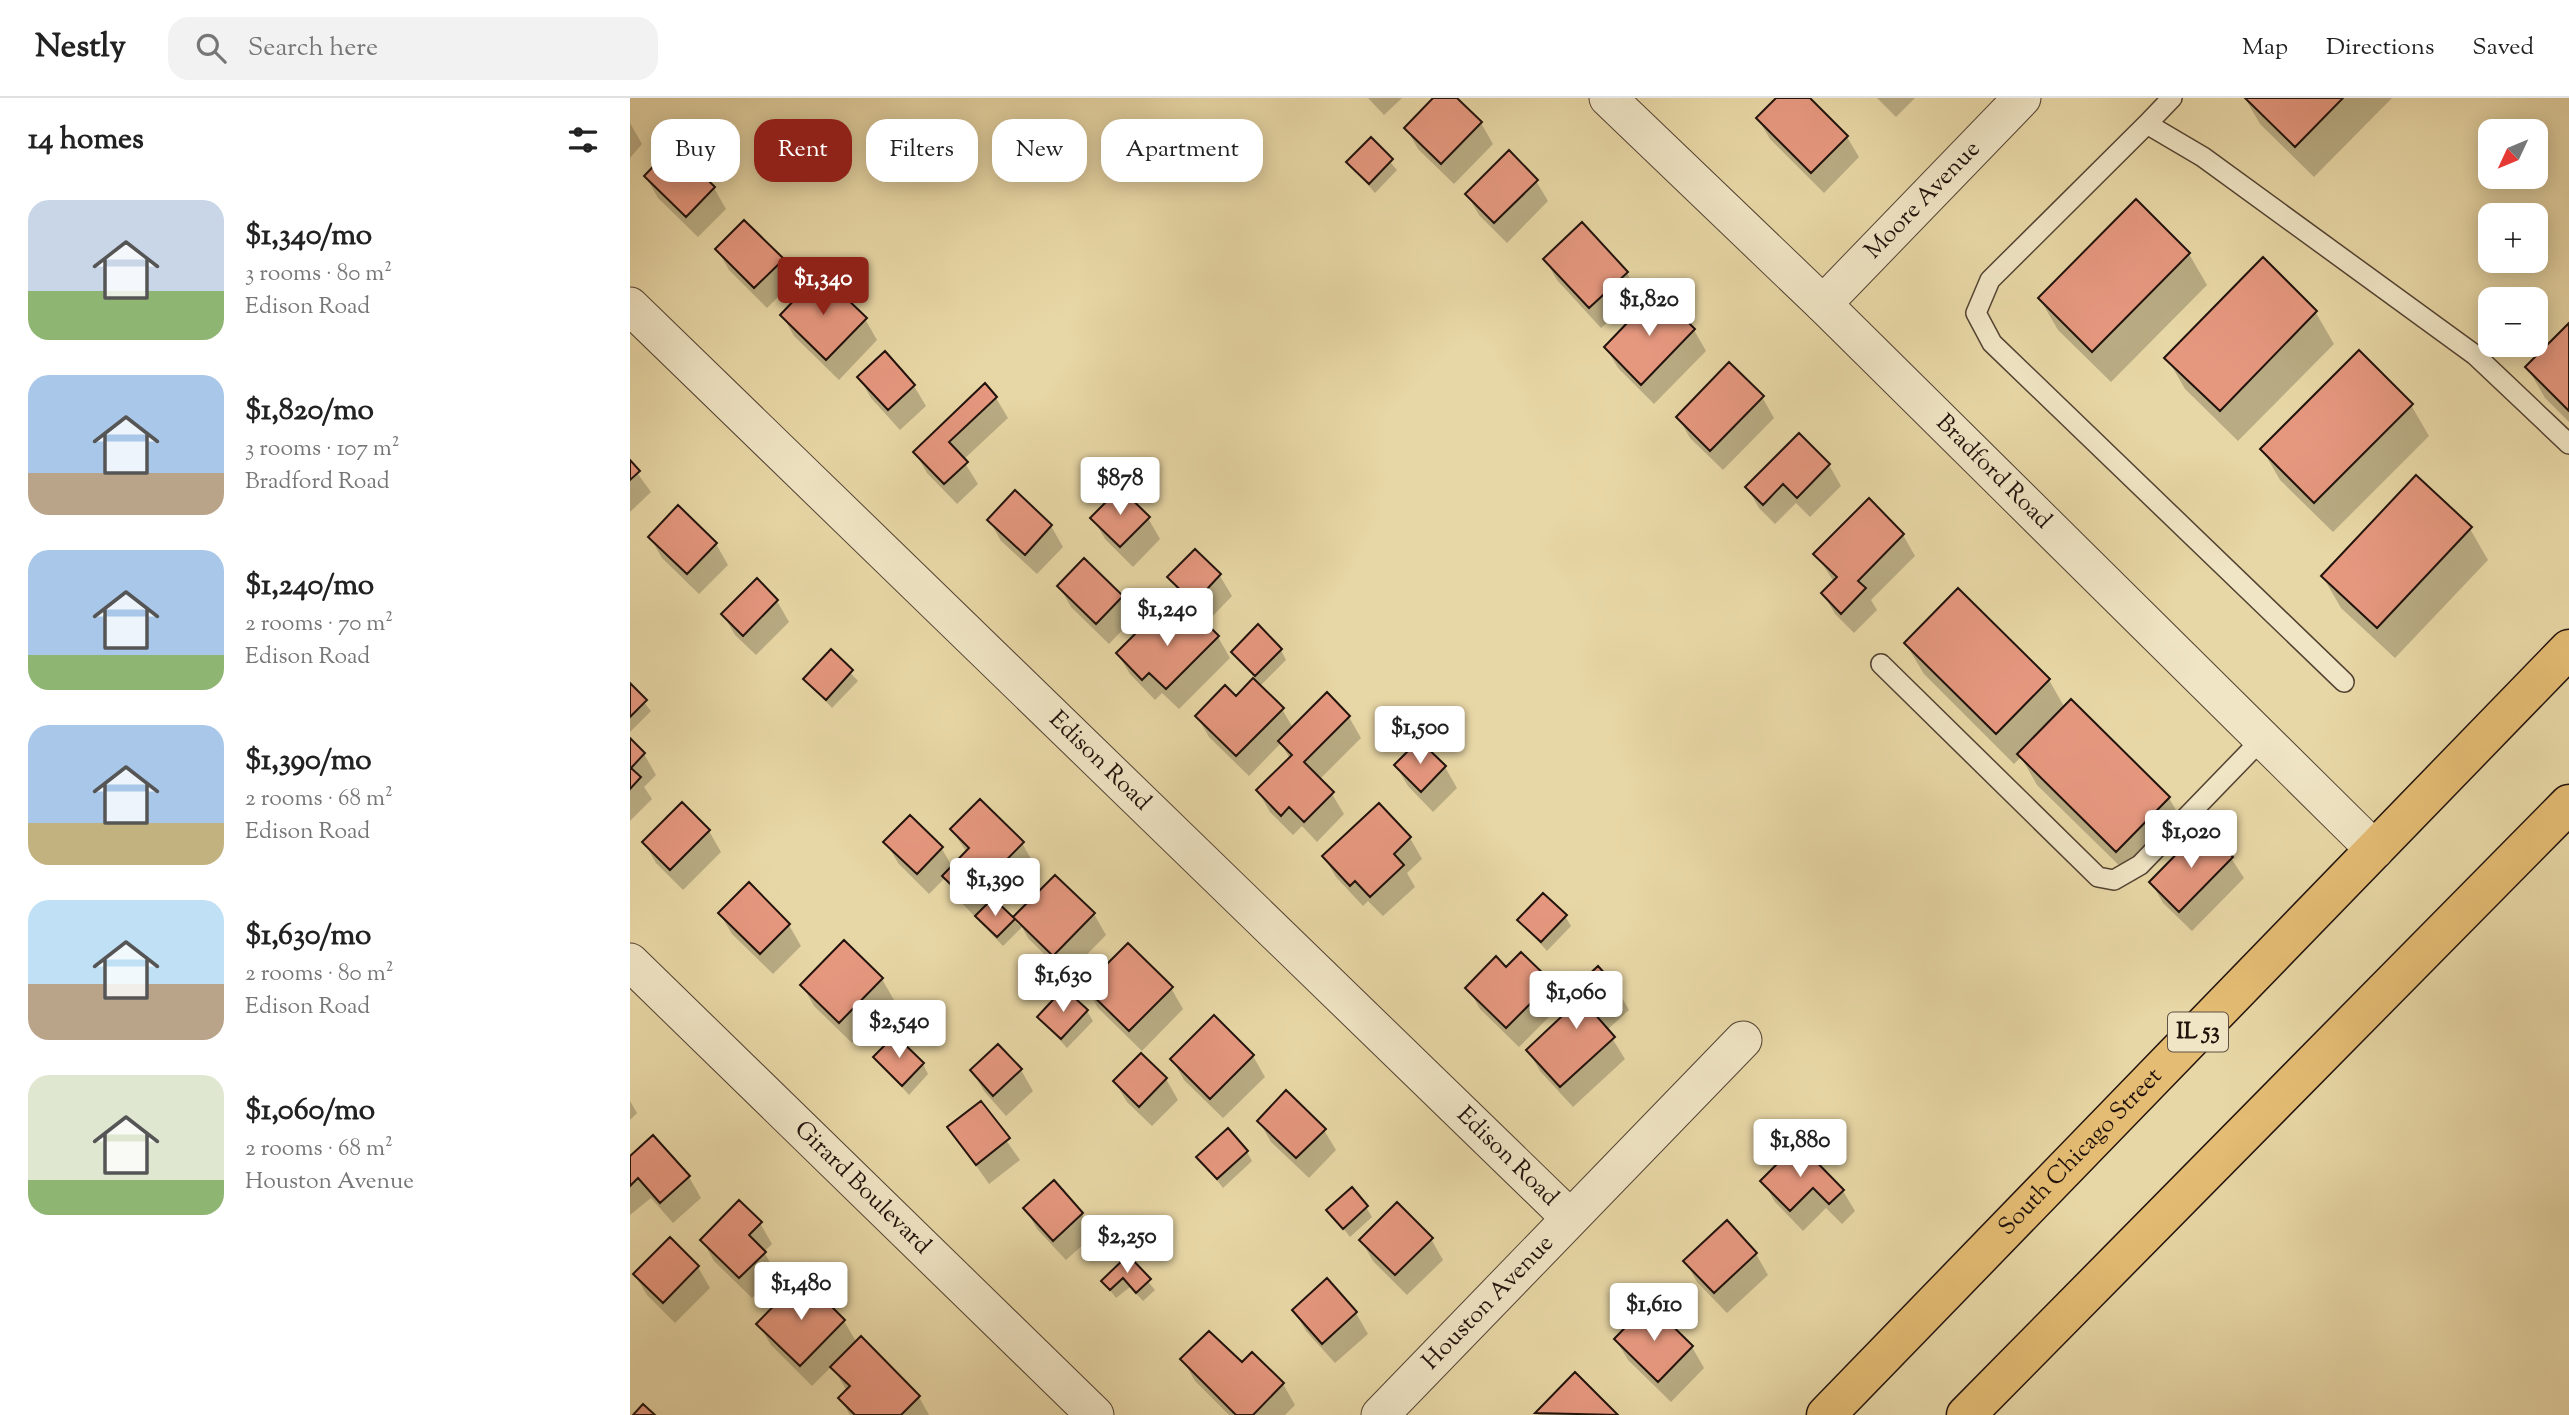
<!DOCTYPE html>
<html lang="en">
<head>
<meta charset="utf-8">
<style>
	:root { --surface:#fff; --page:#f2f2f2; --text:#222; --muted:#767676; --line:#e0e0e0; --accent:#8f2418 }
	body { margin:0; font-family:"Sorts Mill Goudy",serif; background:var(--page); color:var(--text); height:100vh; display:flex; flex-direction:column; font-size:26px; white-space:nowrap }
	* { box-sizing:border-box; margin:0 }
	p { font-size:23px; color:var(--muted) }
	.icon { flex:none; width:38px; height:38px; fill:none; stroke:currentColor; stroke-width:2; stroke-linecap:round; stroke-linejoin:round }
	.map { position:relative; flex:1; overflow:hidden }
	.drawer { display:flex; flex-direction:column; background:var(--surface); width:630px }
	.drawer>* { flex:none }
	.banner { position:absolute; left:21px; top:21px; width:665px; height:63px; display:flex; gap:14px }
	.needle { width:46px; rotate:226deg }
	.fabs { position:absolute; left:1848px; top:21px; display:grid; gap:14px }
	.fabs a { display:grid; place-items:center; width:70px; height:70px; border-radius:14px; background:var(--surface); box-shadow:0 4px 18px #0003; font-size:35px }
	.price { position:absolute; translate:-50% -60px; padding:0 16px; border-radius:7px; background:#fff; color:#222; font-size:23px; line-height:46px; filter:drop-shadow(0 2px 4px #0008) }
	.price::after { content:''; position:absolute; left:50%; top:42px; width:21px; height:16px; margin-left:-10px; background:inherit; clip-path:polygon(0 0,100% 0,50% 100%) }
	.price.on { background:var(--accent); color:#fff }
	ul { padding:0; list-style:none }
	li { display:flex; align-items:center; gap:21px; height:175px; padding:0 28px }
	li span { display:grid; place-items:center; flex:none; width:196px; height:140px; border-radius:21px; color:#555 }
	li>.icon { margin-inline-start:auto }
	span .icon { width:84px; height:84px; fill:#fffc; stroke-width:1 }
	li b { font-size:30px }
	h2 { display:flex; justify-content:space-between; align-items:center; height:84px; padding:0 28px; font-size:30px }
	.tag { padding:0 24px; border-radius:21px; background:var(--surface); box-shadow:0 4px 18px #0003; font-size:24px; line-height:63px }
	.tag.on { background:var(--accent); color:#fff }
	header { display:flex; align-items:center; gap:42px; box-sizing:border-box; height:98px; padding:0 35px; background:var(--surface); border-bottom:2px solid var(--line) }
	header strong { font-size:33px }
	nav { display:flex; gap:38px; margin-inline-start:auto; font-size:24px }
	.search { width:490px; height:63px; background:var(--page); display:flex; align-items:center; gap:18px; box-sizing:border-box; padding:0 24px; border-radius:21px; color:var(--muted); font-size:26px }
	main { display:flex; flex:1; min-height:0 }
	.map>svg:first-child { display:block }
	.shadow { fill:#0003 }
	.building { fill:#e6987f; stroke:#21120c; stroke-width:2 }
	.lines { fill:none; stroke-linecap:round; stroke-linejoin:round }
	.lane-casing { stroke:#534332; stroke-width:22 }
	.street-casing { stroke:#534332; stroke-width:39 }
	.primary-casing { stroke:#21120c; stroke-width:41 }
	.lane { stroke:#f0e5c5; stroke-width:19 }
	.street { stroke:#f0e5c5; stroke-width:37 }
	.primary { stroke:#e4bc73; stroke-width:38 }
	.labels { text-anchor:middle; dominant-baseline:central; stroke-width:5; stroke-linejoin:round; paint-order:stroke }
	.shield { fill:#f0e5c5; stroke:#5f5144; stroke-width:2 }
	.shield-label { font-size:23px; font-weight:bold; fill:#21120c }
	.street-label { font-size:24px; fill:#21120c; stroke:#f0e5c5 }
</style>
</head>
<body>
<header>
<strong>Nestly</strong>
<div class="search"><svg class="icon" aria-label="search" viewBox="0 0 24 24"><circle cx="10" cy="10" r="6"/><path d="M15 15l6 6"/></svg>Search here</div>
<nav><a>Map</a><a>Directions</a><a>Saved</a></nav>
</header>
<main>
<section class="drawer">
<h2>14 homes<svg class="icon" aria-label="filters" viewBox="0 0 24 24"><path d="M4 7h16M4 17h16"/><circle cx="9" cy="7" r="2"/><circle cx="15" cy="17" r="2"/></svg></h2>
<ul>
<li><span style="background:linear-gradient(#c9d6e8 65%,#8fb573 0)"><svg class="icon" aria-label="home" viewBox="0 0 24 24"><path d="M3 11l9-7 9 7M6 9v11h12V9"/></svg></span><div><b>$1,340/mo</b><p>3 rooms · 80 m²</p><p>Edison Road</p></div></li>
<li><span style="background:linear-gradient(#a9c7e8 70%,#b9a48a 0)"><svg class="icon" aria-label="home" viewBox="0 0 24 24"><path d="M3 11l9-7 9 7M6 9v11h12V9"/></svg></span><div><b>$1,820/mo</b><p>3 rooms · 107 m²</p><p>Bradford Road</p></div></li>
<li><span style="background:linear-gradient(#a9c7e8 75%,#8fb573 0)"><svg class="icon" aria-label="home" viewBox="0 0 24 24"><path d="M3 11l9-7 9 7M6 9v11h12V9"/></svg></span><div><b>$1,240/mo</b><p>2 rooms · 70 m²</p><p>Edison Road</p></div></li>
<li><span style="background:linear-gradient(#a9c7e8 70%,#c2b280 0)"><svg class="icon" aria-label="home" viewBox="0 0 24 24"><path d="M3 11l9-7 9 7M6 9v11h12V9"/></svg></span><div><b>$1,390/mo</b><p>2 rooms · 68 m²</p><p>Edison Road</p></div></li>
<li><span style="background:linear-gradient(#bfe0f5 60%,#b9a48a 0)"><svg class="icon" aria-label="home" viewBox="0 0 24 24"><path d="M3 11l9-7 9 7M6 9v11h12V9"/></svg></span><div><b>$1,630/mo</b><p>2 rooms · 80 m²</p><p>Edison Road</p></div></li>
<li><span style="background:linear-gradient(#dfe7d0 75%,#8fb573 0)"><svg class="icon" aria-label="home" viewBox="0 0 24 24"><path d="M3 11l9-7 9 7M6 9v11h12V9"/></svg></span><div><b>$1,060/mo</b><p>2 rooms · 68 m²</p><p>Houston Avenue</p></div></li>
</ul>
</section>
<div class="map">
<svg width="1939" height="1317" viewBox="0 0 1939 1317">
	<rect width="100%" height="100%" fill="#e8d7a6"/>
	<filter id="stains"><feTurbulence type="fractalNoise" baseFrequency=".00286" numOctaves="4"/><feColorMatrix values="0 0 0 0 .2 0 0 0 0 .09 0 0 0 0 .02 0 0 0 .5 -.17"/></filter>
	<radialGradient id="worn" r=".72"><stop offset=".6" stop-color="#630" stop-opacity="0"/><stop offset="1" stop-color="#630" stop-opacity=".3"/></radialGradient>
	<!-- shadow -->
	<path class="shadow" d="M738,0H772L754,17Z
		M805,0H825L851,25L863,46L824,86L788,51L776,30Z
		M1149,0H1178L1217,39L1229,59L1194,95L1140,41L1128,21Z
		M1247,0H1285L1266,19Z
		M1615,0H1762L1684,79L1630,26Z
		M0,25L12,46L0,60Z
		M741,42L767,72L745,95L718,64Z
		M16,79L84,90L96,111L68,139L28,100Z
		M906,83L918,103L877,145L849,117L837,96Z
		M87,151L153,162L165,182L137,210L99,172Z
		M1559,156L1577,187L1481,284L1428,232L1410,201Z
		M915,161L997,175L1009,196L971,230L927,182Z
		M1633,162L1686,215L1704,246L1608,343L1555,291L1537,260Z
		M1027,197L1064,232L1076,253L1024,306L988,270L976,250Z
		M152,217L235,221L247,242L209,282L164,238Z
		M1939,227V324L1915,300L1897,269Z
		M229,279L284,288L296,308L270,332L241,300Z
		M1132,299L1144,320L1093,372L1060,340L1048,319Z
		M366,300L378,320L333,362L348,386L327,406L297,375L285,354Z
		M1781,307L1799,338L1703,434L1650,382L1632,351Z
		M1169,337L1199,367L1211,388L1180,419L1166,405L1145,426L1129,410L1117,389Z
		M0,365L21,394L0,414Z
		M463,420H518L530,441L503,469L475,441Z
		M359,422L421,428L433,449L407,476L371,443Z
		M1840,431L1858,462L1765,560L1711,510L1693,479Z
		M1273,437L1285,458L1241,502L1247,512L1224,535L1205,516L1193,495L1204,484L1186,456Z
		M20,439L86,446L98,467L69,496L32,460Z
		M565,453L590,478L602,498L575,526L588,539L600,560L549,611L532,595L525,602L500,576L488,556L540,537L564,512L552,500L540,479Z
		M429,488L492,499L504,520L479,546L441,509Z
		M147,503L159,524L126,557L105,537L93,516Z
		M1276,546L1419,582L1435,610L1441,603L1539,700L1557,731L1505,783L1407,687L1391,659L1384,666L1294,576Z
		M651,552L656,562L629,589L652,611L663,630L697,597L719,619L731,640L689,682L702,696L714,716L687,744L672,728L663,737L640,714L628,693L660,661L651,645L619,678L579,639L567,618L606,600L625,580L603,554Z
		M201,554L228,583L202,610L175,581Z
		M0,587L21,613L0,634Z
		M0,642L14,656L26,677L14,689L22,701L0,723Z
		M789,644L815,669L827,690L803,714L778,688L766,668Z
		M749,707L780,740L792,761L777,775L785,789L753,818L738,803L733,808L706,779L694,759Z
		M280,719L312,751L323,770L337,755L322,732L392,745L404,766L366,805L390,828L386,819L464,816L476,837L436,878L398,840L392,829L373,848L326,799L315,780L299,796L268,765L256,744Z
		M79,733L91,754L53,792L26,765L14,744Z
		M1601,760L1614,780L1562,833L1533,805L1521,784Z
		M119,787L159,827L171,848L143,876L102,836L90,816Z
		M935,818L941,828L917,853L889,822Z
		M214,844L252,881L264,902L222,945L184,908L172,887Z
		M968,871L987,891L999,912L977,932L995,961L943,1009L910,973L898,952L948,906L941,895Z
		M876,872L920,885L932,906L889,949L850,911L838,890Z
		M456,889L541,890L553,911L512,953L468,910Z
		M434,892L457,913L463,923L437,950L409,919Z
		M584,919L623,958L635,979L593,1020L554,982L542,961Z
		M368,948L391,972L403,993L376,1018L354,993L342,972Z
		M245,959L293,966L298,976L279,997Z
		M536,981L548,1002L522,1028L497,1004L485,984Z
		M0,1003L7,1015L0,1022Z
		M350,1005L390,1062L359,1086L319,1029Z
		M629,1023L694,1032L706,1052L679,1080L641,1044Z
		M23,1040L59,1079L71,1100L43,1125L21,1100L0,1117V1061Z
		M617,1054L622,1063L593,1090L569,1059Z
		M1133,1083L1213,1093L1225,1113L1212,1126L1196,1110L1173,1133L1145,1104Z
		M736,1109L742,1119L720,1139L699,1112Z
		M395,1110L452,1116L464,1137L436,1162L407,1131Z
		M130,1125L142,1146L134,1154L146,1175L122,1200L84,1163L72,1142Z
		M1097,1125L1126,1156L1138,1177L1097,1215L1067,1184L1055,1163Z
		M40,1141L68,1169L80,1190L45,1225L17,1197L5,1177Z
		M801,1141L813,1162L777,1197L743,1163L731,1142Z
		M498,1160L525,1192L513,1203L500,1189L486,1200L473,1183Z
		M696,1182L726,1215L738,1236L705,1265L676,1233L664,1212Z
		M1019,1207L1062,1249L1074,1270L1041,1304L998,1262L986,1242Z
		M214,1223L227,1245L289,1299L299,1317H220L210,1300L217,1293L202,1268L182,1288L141,1247L129,1227Z
		M553,1262L612,1267L653,1286L665,1307L655,1317H599L565,1283Z
		M945,1277L986,1317H908Z"/>
	<!-- building -->
	<path class="building" d="M803,0H827L852,24L811,66L774,30Z
		M1146,0H1180L1218,38L1181,75L1126,20Z
		M1615,0H1713L1665,49Z
		M741,39L763,61L739,86L716,64Z
		M43,48L85,89L56,119L14,78Z
		M879,52L908,82L864,125L835,96Z
		M1506,101L1560,155L1462,254L1408,200Z
		M114,122L154,161L124,190L85,151Z
		M952,124L998,174L959,210L913,161Z
		M1633,159L1687,213L1590,313L1534,260Z
		M190,175L237,220L196,262L150,217Z
		M1027,194L1065,231L1011,287L974,249Z
		M1939,225V313L1895,269Z
		M1729,252L1783,306L1684,405L1630,351Z
		M255,253L285,287L258,312L227,279Z
		M1099,264L1134,298L1080,353L1046,319Z
		M355,285L367,299L319,344L338,364L314,386L283,354Z
		M1169,335L1200,366L1167,400L1153,386L1133,407L1115,389Z
		M0,362L10,373L0,382Z
		M1786,377L1842,429L1747,530L1691,478Z
		M490,390L520,419L490,449L460,420Z
		M385,392L422,427L395,457L357,422Z
		M1239,400L1274,436L1228,483L1236,490L1211,516L1191,495L1207,479L1183,456Z
		M48,407L87,445L57,476L18,439Z
		M565,451L591,476L564,505L537,479Z
		M454,460L493,498L466,526L427,488Z
		M127,480L148,502L113,538L91,516Z
		M1328,490L1420,581L1366,636L1274,545Z
		M562,511L589,538L536,591L519,575L512,582L486,555L523,518L540,534Z
		M628,526L652,551L625,578L601,554Z
		M201,551L223,572L196,602L173,581Z
		M623,580L654,610L606,658L565,618L595,587L606,598Z
		M0,585L17,602L0,619Z
		M697,594L720,618L674,664L704,694L674,724L659,709L651,718L626,692L662,657L648,643Z
		M1441,601L1540,699L1486,754L1387,656Z
		M0,640L15,655L1,670L11,679L0,691Z
		M789,642L816,668L791,694L764,667Z
		M350,701L394,744L337,802L312,778L339,750L320,731Z
		M52,704L80,732L40,772L12,744Z
		M749,705L781,739L764,756L774,767L740,799L725,783L720,788L692,758Z
		M280,717L313,749L287,776L253,744Z
		M1573,729L1603,759L1549,814L1519,784Z
		M425,777L465,815L423,858L383,819Z
		M119,784L160,826L130,856L88,815Z
		M913,795L937,817L911,844L887,822Z
		M363,800L385,821L367,839L345,818Z
		M214,842L253,880L209,925L170,887Z
		M498,845L543,889L499,933L454,889Z
		M891,854L922,884L876,930L835,890L866,858L876,869Z
		M968,868L988,890L963,914L985,939L930,989L896,952L947,904L939,895Z
		M434,890L458,912L431,941L407,919Z
		M584,917L624,957L580,1001L540,961Z
		M265,937L294,965L272,988L243,959Z
		M368,946L392,971L363,998L340,972Z
		M511,955L537,980L509,1009L483,983Z
		M656,992L696,1031L666,1060L627,1023Z
		M351,1003L380,1040L346,1067L317,1029Z
		M598,1030L618,1053L587,1081L566,1059Z
		M23,1037L60,1078L30,1105L8,1080L0,1088V1058Z
		M1168,1045L1214,1092L1199,1106L1183,1090L1160,1113L1130,1083Z
		M424,1082L453,1115L423,1143L393,1110Z
		M722,1089L738,1108L713,1131L696,1112Z
		M109,1102L132,1124L119,1137L136,1154L109,1180L70,1142Z
		M767,1104L803,1140L765,1177L729,1142Z
		M1097,1122L1127,1155L1084,1195L1053,1163Z
		M40,1139L69,1168L33,1205L3,1176Z
		M498,1157L521,1181L506,1195L493,1180L480,1192L471,1183Z
		M172,1179L215,1222L170,1268L126,1226Z
		M697,1180L727,1214L692,1246L662,1212Z
		M1019,1205L1063,1248L1028,1284L984,1241Z
		M579,1233L612,1264L622,1254L654,1285L623,1317H606L550,1261Z
		M231,1238L290,1298L271,1317H225L208,1300L220,1288L200,1269Z
		M945,1274L988,1317L905,1315Z
		M13,1306L25,1317H3Z"/>
	<g class="lines">
		<defs>
			<path id="lane" d="M1517,26L1542,0
				M1251,566L1468,779L1484,782L1510,767L1633,640
				M1714,584L1362,245L1346,215L1360,182L1517,26L1573,59L1845,257L1939,346"/>
			<g id="street">
				<path id="s1" d="M978,0L1193,206L1745,752"/>
				<path id="s2" d="M1193,206L1392,0"/>
				<path id="s3" d="M0,208L939,1119"/>
				<path id="s4" d="M0,864L465,1317"/>
				<path id="s5" d="M750,1317L1113,942"/>
			</g>
			<g id="primary">
				<path id="s6" d="M1196,1317L1939,551"/>
				<path d="M1336,1317L1939,706"/>
			</g>
		</defs>
		<!-- lane casing -->
		<use href="#lane" class="lane-casing"/>
		<!-- street casing -->
		<use href="#street" class="street-casing"/>
		<!-- primary casing -->
		<use href="#primary" class="primary-casing"/>
		<!-- lane -->
		<use href="#lane" class="lane"/>
		<!-- street -->
		<use href="#street" class="street"/>
		<!-- primary -->
		<use href="#primary" class="primary"/>
	</g>
	<g class="labels">
		<!-- shield labels -->
		<rect class="shield" x="1538" y="914.5" width="60" height="39" rx="5"/>
		<g class="shield-label">
			<text x="1568" y="934">IL 53</text>
		</g>
		<!-- street labels -->
		<g class="street-label">
			<text stroke="none"><textPath href="#s2" startOffset="144">Moore Avenue</textPath></text>
			<text stroke="none"><textPath href="#s1" startOffset="537">Bradford Road</textPath></text>
			<text stroke="none"><textPath href="#s3" startOffset="654">Edison Road</textPath></text>
			<text stroke="none"><textPath href="#s6" startOffset="366">South Chicago Street</textPath></text>
			<text stroke="none"><textPath href="#s3" startOffset="1222">Edison Road</textPath></text>
			<text stroke="none"><textPath href="#s4" startOffset="324">Girard Boulevard</textPath></text>
			<text stroke="none"><textPath href="#s5" startOffset="156">Houston Avenue</textPath></text>
		</g>
	</g>
	<rect width="100%" height="100%" filter="url(#stains)"/>
	<rect width="100%" height="100%" fill="url(#worn)"/>
</svg>
<div class="fabs">
<a><svg class="needle" viewBox="-14 -14 28 28"><path d="M0-13l5 13h-10z" fill="#e53935"/><path d="M0 13l5-13h-10z" fill="#767676"/></svg></a>
<a>+</a>
<a>−</a>
</div>
<b class="price on" style="left:193px;top:219px">$1,340</b>
<b class="price" style="left:1019px;top:240px">$1,820</b>
<b class="price" style="left:490px;top:419px">$878</b>
<b class="price" style="left:537px;top:550px">$1,240</b>
<b class="price" style="left:790px;top:668px">$1,500</b>
<b class="price" style="left:1561px;top:772px">$1,020</b>
<b class="price" style="left:365px;top:820px">$1,390</b>
<b class="price" style="left:433px;top:916px">$1,630</b>
<b class="price" style="left:946px;top:933px">$1,060</b>
<b class="price" style="left:269px;top:962px">$2,540</b>
<b class="price" style="left:1170px;top:1081px">$1,880</b>
<b class="price" style="left:497px;top:1177px">$2,250</b>
<b class="price" style="left:171px;top:1224px">$1,480</b>
<b class="price" style="left:1024px;top:1245px">$1,610</b>
<div class="banner">
<a class="tag">Buy</a>
<a class="tag on">Rent</a>
<a class="tag">Filters</a>
<a class="tag">New</a>
<a class="tag">Apartment</a>
</div>
</div>
</main>
</body>
</html>
